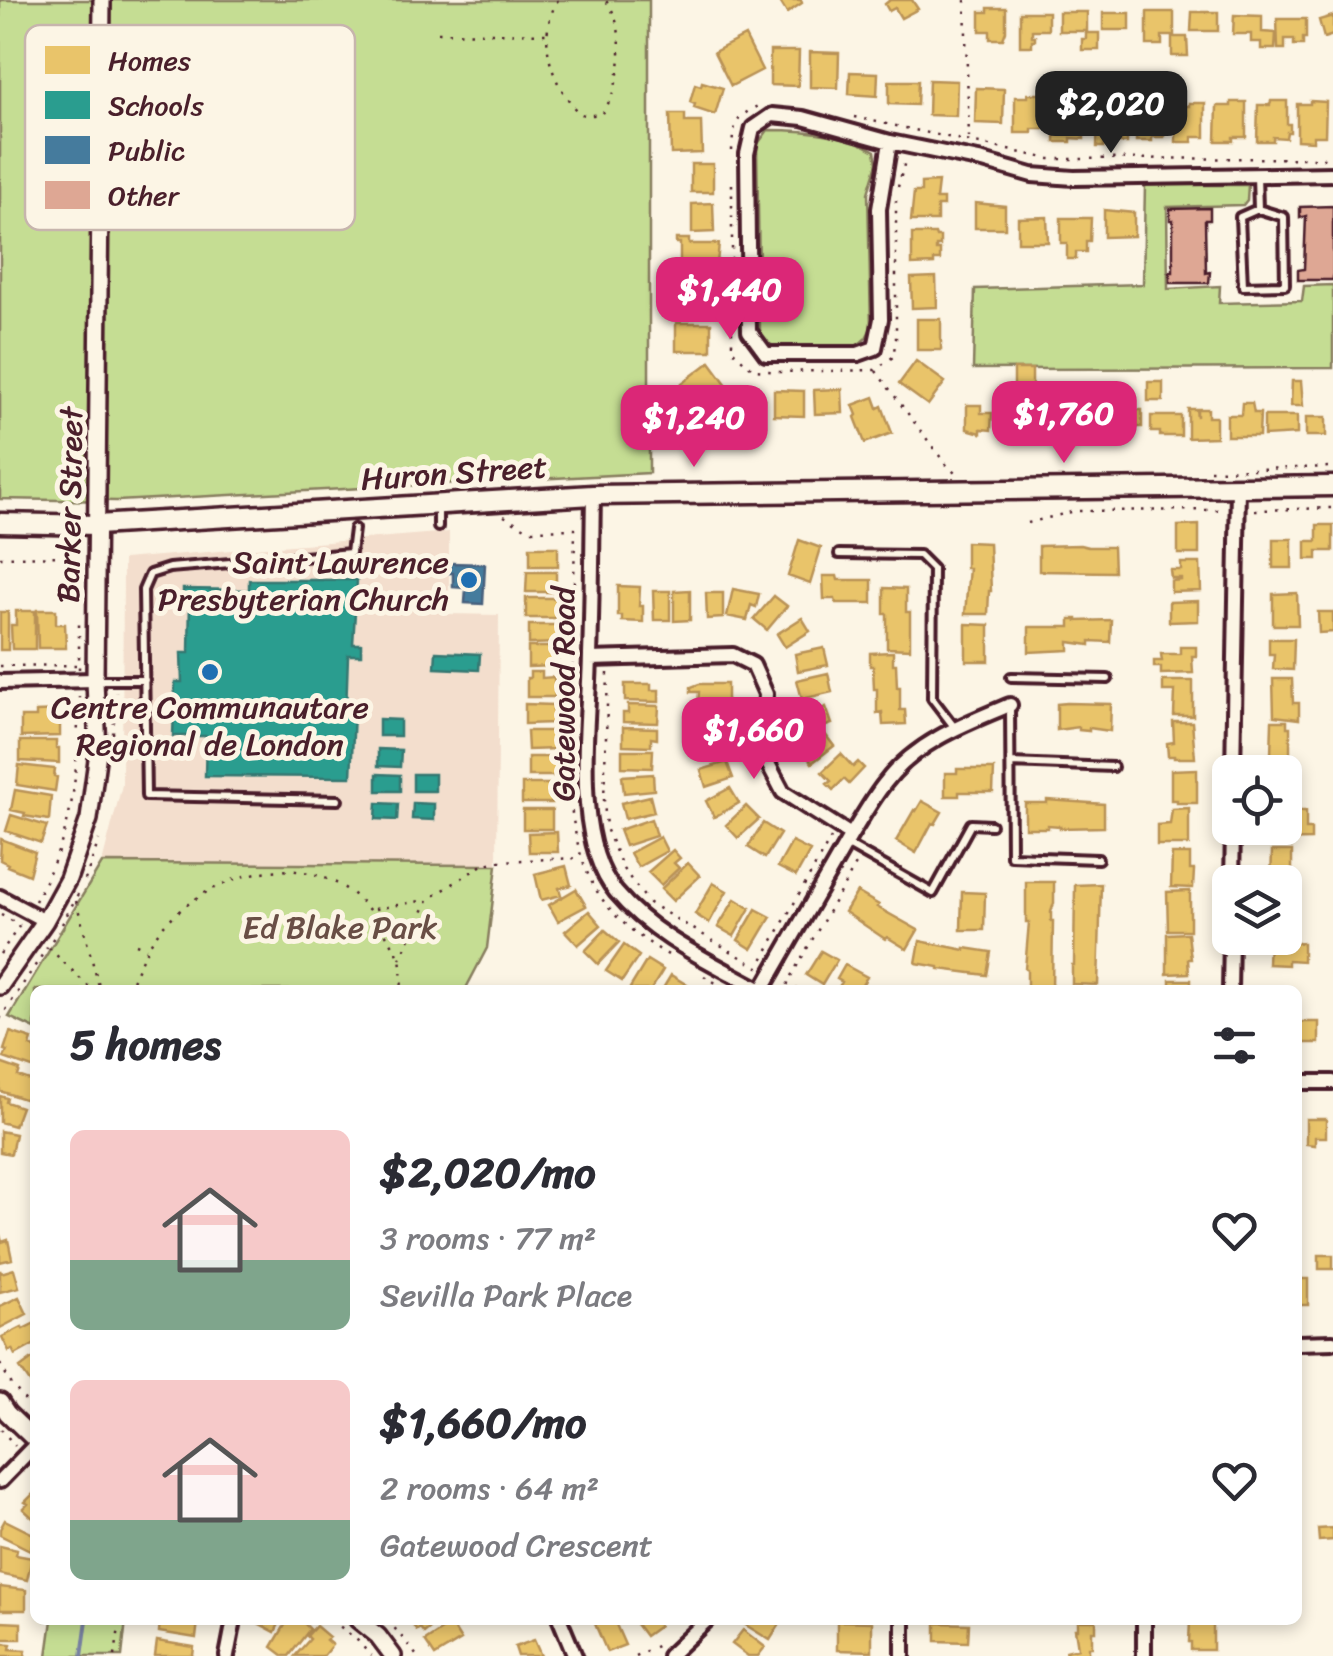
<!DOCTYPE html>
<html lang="en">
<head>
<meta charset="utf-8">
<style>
	:root { --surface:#fff; --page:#f2f2f3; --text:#2b2b33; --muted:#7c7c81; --accent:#db2777 }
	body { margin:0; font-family:Sriracha,sans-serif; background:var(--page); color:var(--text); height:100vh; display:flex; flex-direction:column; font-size:38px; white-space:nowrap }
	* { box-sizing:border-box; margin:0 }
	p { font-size:32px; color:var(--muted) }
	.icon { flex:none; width:55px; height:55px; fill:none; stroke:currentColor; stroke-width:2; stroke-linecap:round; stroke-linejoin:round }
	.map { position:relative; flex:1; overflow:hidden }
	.panel { position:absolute; left:30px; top:985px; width:1272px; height:640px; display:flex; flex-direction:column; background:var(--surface); border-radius:15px; box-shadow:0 5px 15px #0003 }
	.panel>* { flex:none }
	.controls { position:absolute; left:1212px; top:755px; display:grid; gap:20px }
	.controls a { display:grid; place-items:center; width:90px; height:90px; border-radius:15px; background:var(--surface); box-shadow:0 5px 15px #0003; font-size:50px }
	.price { position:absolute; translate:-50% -85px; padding:0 22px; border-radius:20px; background:var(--accent); color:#fff; font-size:32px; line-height:65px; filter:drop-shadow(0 2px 5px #0008) }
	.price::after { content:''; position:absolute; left:50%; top:60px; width:30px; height:22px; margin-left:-15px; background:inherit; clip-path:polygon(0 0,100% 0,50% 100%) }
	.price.on { background:#222; color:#fff }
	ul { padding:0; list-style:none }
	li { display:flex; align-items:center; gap:30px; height:250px; padding:0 40px }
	li span { display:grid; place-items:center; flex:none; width:280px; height:200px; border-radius:15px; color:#555 }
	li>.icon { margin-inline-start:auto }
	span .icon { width:120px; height:120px; fill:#fffc; stroke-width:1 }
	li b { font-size:42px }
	h2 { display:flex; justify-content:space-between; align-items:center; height:120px; padding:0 40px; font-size:42px }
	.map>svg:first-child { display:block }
	.built { fill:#f3decd }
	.green { fill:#c5dd93; stroke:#887e5f; stroke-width:2.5 }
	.homes { fill:#e9c46a; stroke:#b99257; stroke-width:2.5 }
	.schools { fill:#2a9d8f; stroke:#347771; stroke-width:2.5 }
	.public { fill:#457b9d; stroke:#465f7b; stroke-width:2.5 }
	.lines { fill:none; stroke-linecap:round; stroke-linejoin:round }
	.stream { stroke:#7881a1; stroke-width:4 }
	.building { fill:#dea794; stroke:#4a1f2b; stroke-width:2.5 }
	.service-casing { stroke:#4a1f2b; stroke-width:14 }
	.minor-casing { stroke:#4a1f2b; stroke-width:20 }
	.tertiary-casing { stroke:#4a1f2b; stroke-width:22 }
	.secondary-casing { stroke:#4a1f2b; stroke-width:25 }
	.path { stroke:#4a1f2b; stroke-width:2.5; stroke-dasharray:2.5 8; stroke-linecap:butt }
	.service { stroke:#fcf5e5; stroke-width:6 }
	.minor { stroke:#fcf5e5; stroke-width:12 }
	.tertiary { stroke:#fcf5e5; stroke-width:15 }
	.secondary { stroke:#fcf5e5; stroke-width:18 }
	.poi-dot { fill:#1f6fb2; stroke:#fcf5e5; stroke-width:4 }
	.labels { text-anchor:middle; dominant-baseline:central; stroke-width:10; stroke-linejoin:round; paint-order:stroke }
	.street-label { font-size:32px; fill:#4a1f2b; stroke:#fcf5e5 }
	.poi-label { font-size:32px; fill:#4a1f2b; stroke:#fcf5e5; text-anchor:end }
	.park-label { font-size:32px; fill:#694e45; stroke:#fcf5e5 }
	.key { fill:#fcf5e5; stroke:#c7b5ad; stroke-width:2.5 }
	.key-label { font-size:28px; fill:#4a1f2b }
</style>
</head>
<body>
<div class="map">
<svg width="1333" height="1656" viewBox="0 0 1333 1656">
	<rect width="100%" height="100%" fill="#fcf5e5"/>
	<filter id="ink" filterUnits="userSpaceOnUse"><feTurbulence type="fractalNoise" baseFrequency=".01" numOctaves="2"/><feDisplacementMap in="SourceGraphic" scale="20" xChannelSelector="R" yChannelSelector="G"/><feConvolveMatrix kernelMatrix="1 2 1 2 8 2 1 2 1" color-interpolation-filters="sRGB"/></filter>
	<g filter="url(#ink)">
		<!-- built -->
		<path class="built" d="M449,532V614L499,615L497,865L102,863L122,785L123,559Z"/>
		<!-- green -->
		<path class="green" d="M0,0H649V473L117,501L0,499Z
			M768,130C800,130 847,133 875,151L877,163L868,193L871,328L866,338L858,345L776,347L765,342L760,330L757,145Z
			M1145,185H1248L1247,200L1243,205L1167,207L1168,289L1220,286L1219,303L1302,301L1304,286L1333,285V368L973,369L975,289L1143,284Z
			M102,863L482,865H497L487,948L465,990H35V1029L9,1017Z
			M52,1620H126L122,1656H47Z"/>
		<!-- homes -->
		<path class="homes" d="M779,0H801L802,3L787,13Z
			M912,0L918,9L901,18L895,8L889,11L885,4L890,0Z
			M988,8H1006V31L1003,39H990V31H980V12H988Z
			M1020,12H1048V30H1032V36H1035V40H1032V46H1020Z
			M1059,12H1087V31H1059Z
			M1147,12H1174V36H1162V45H1147Z
			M1192,12H1218V31H1191Z
			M1103,13H1130V30H1103Z
			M1234,15L1262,16V32L1276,33L1275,49H1261V42H1251V34H1233Z
			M1333,16V35L1324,38L1319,20Z
			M1277,19H1306V38H1303V45H1294V39H1285V49H1278Z
			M1086,33H1099V50H1082V39H1086Z
			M745,36L762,70L731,86L714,52Z
			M1172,37H1187L1188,56H1172Z
			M770,51H799L798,86L770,85Z
			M810,52L839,53L838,88L810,87Z
			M850,72L878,73L877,96L849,94Z
			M929,80L957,81L956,116L928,115Z
			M889,81H918L917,105L889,104Z
			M702,82L723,88L715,115L694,108L695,104L690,102L695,84L701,86Z
			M976,88L1004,89L1003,124L975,123Z
			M1028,94H1044V129H1032V133H1015V97H1028Z
			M1110,101H1127V143H1120V137H1115V142H1104V147H1097L1098,106H1110Z
			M1271,101H1287V124H1290V132H1287L1286,138L1273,137V141H1257L1258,105H1270Z
			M1310,101L1326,102L1325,136H1313V141L1297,140V104H1310Z
			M1149,102H1165L1164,137H1152V141H1136L1137,106H1149Z
			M1231,102H1246V137H1233V141H1216L1217,106H1231Z
			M1068,103L1084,104V139L1071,138V142H1055L1056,106L1068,107Z
			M1189,103H1205V137H1192V142H1176V106H1189Z
			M670,114H685V122H701L702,153L671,154Z
			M691,164H713V192H691Z
			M938,182L936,199H943V206H937V221H911L914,192H921V183Z
			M713,203L714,232L692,233V204Z
			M975,203L1005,206V228H975Z
			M1104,210L1134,213V236L1104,237Z
			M1047,217L1048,242H1018V218Z
			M1061,218H1091L1090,241H1086V252H1076V259H1067V243H1061Z
			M912,234H935L936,237H940V246H936V250H940V260H934V264L912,265Z
			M676,239H689V244H719L716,272H680V243H676Z
			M936,277L937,307L912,308L911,278Z
			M678,282H713L714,311H679Z
			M917,319H941V350H917Z
			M676,323H711V351H676Z
			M916,361L945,382L928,405L899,384Z
			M710,362L727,385L699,406L682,383Z
			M1014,369H1032V399L1014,397Z
			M1292,381H1301L1303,406H1291Z
			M1148,382H1163V401H1148Z
			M1062,385H1079V402H1062Z
			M842,389L843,413L815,414L814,390Z
			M737,390L764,399L753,432L726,423Z
			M774,390L804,391V416L774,415Z
			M874,397L878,408L882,406L892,433L865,443L855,417L857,415L853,405Z
			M1116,403H1130V410H1142V427H1119V410H1116Z
			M1242,403H1252L1254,413H1260L1259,436H1227V415H1241Z
			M967,405H981V413H992L991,430L981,429V433L967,429Z
			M997,407L1023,408V428H997Z
			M1034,409H1066V428H1034Z
			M1188,409H1196L1197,417V409H1208V417H1216V437L1188,438Z
			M1151,416H1181V436H1160V432H1151Z
			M1264,416H1297V434L1264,436Z
			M1306,417H1326V436H1306Z
			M1199,525V554H1178V526Z
			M1317,525H1333V551H1317V559H1306V541H1317Z
			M1273,539H1292V568H1273Z
			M799,540L821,548L810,584L788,576Z
			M966,542L989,543L991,591H989L988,614H965L969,568H966Z
			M1080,545L1088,547H1113L1114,572L1039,571V546Z
			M530,547H558V566H530Z
			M1181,563H1200L1201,591L1171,592V581L1181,580V578H1171L1170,570H1181Z
			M527,572H556V592H526Z
			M823,576H837L838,580H872V603H836L835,599H824Z
			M618,586L640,587L639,606H643V622L622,621V616H618Z
			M884,588L906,589V612H910V649L887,648V614H884Z
			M733,589L759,594L756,607L751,605L747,620L727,616Z
			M690,590V620L674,621V591Z
			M653,591H670V620H654Z
			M706,593H723V618L707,619Z
			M1297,593L1298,625H1273V594Z
			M774,596L787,606L767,630L754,619Z
			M526,598H556V618H526Z
			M1198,601V621L1169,622V602Z
			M37,610H56V624H65L66,648H38Z
			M16,611H35V649H12L11,625H16Z
			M0,612H8V650H0Z
			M1318,612H1333V632L1319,633Z
			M802,618L810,631L785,647L777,634Z
			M1070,619H1077V621L1111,620L1110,642L1090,641V645L1069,642V650L1029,652V627H1070Z
			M966,624L989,625V661H966Z
			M529,625H558V643L529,644Z
			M1269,639H1294L1293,670L1273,669L1274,654H1269Z
			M528,647H558V666L528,667Z
			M1180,647H1196V656H1192L1193,673L1161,674V667H1154V661H1162L1161,654H1180Z
			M824,648L828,665L798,671L795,654Z
			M893,652V664H896L897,687H900V710H905L906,724L883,725L882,712L877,713V689H874L873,666H870V653Z
			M530,672H542V678L554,677L555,697H527V678H530Z
			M828,673L832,692L802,699L797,680Z
			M1273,679H1292L1293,703H1299V719L1274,716Z
			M1163,681H1193V716H1174L1175,691H1163Z
			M625,684H651V690H659V702L625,701Z
			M699,684H727V704H698L699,692H691V687Z
			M1067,703L1111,704L1110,731L1089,728V731L1079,730V727L1057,730V704Z
			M525,704L553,705V723L525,724Z
			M628,705L659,706L658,723L623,722V713H628Z
			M826,707L832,724L803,734L798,718Z
			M60,711V736L21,737V717H36V712Z
			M697,712H725V731H698Z
			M1272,721H1287V727H1290V757L1271,756Z
			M1173,722H1192L1195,758H1174V756H1168L1167,743L1174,742Z
			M623,727L657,728V739L651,738V746L623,745Z
			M527,731H555L556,749L528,750Z
			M825,734L834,746L812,763L803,751Z
			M725,738L727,756L699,758L697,740Z
			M20,741H56V748H59V763L20,761Z
			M622,750H653L652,768L622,767Z
			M841,754L853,767L858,762L864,768L849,784L844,779L833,790L827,784L831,781L822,772Z
			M528,757H557V776H528Z
			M727,762L733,778L706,787L701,770Z
			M19,765L55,769L54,776L57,777L55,791L17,785Z
			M957,769H994L993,792H959V796H945V773H957Z
			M1197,769V803H1177V800H1171V770Z
			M653,774L654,790L624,793L622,776Z
			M522,784H552V803H522Z
			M730,788L739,803L714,817L706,801Z
			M15,790L51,796L49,820L24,816L25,813L11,810Z
			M650,796L654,812L625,819L621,803Z
			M1047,800L1104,804V827L1060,828V826L1048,825V828H1025V803H1047Z
			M922,801L942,812L935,824L932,823L916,853L896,841L914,810L916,811Z
			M746,806L759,819L738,838L726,825Z
			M1189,808V845H1157V825L1170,824L1172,809Z
			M1285,808H1288V811H1306V829H1311V840L1271,841V831H1274V828H1285Z
			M523,810H552V829H523Z
			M11,815L47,826L41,843L6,831Z
			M651,819L656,836L625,846L619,830Z
			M763,823L780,834L765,858L748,847Z
			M557,832L558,852H529L528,833Z
			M660,837L667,851L638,867L630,853Z
			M1,839L35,852L29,875L7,866L8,864L0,860Z
			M792,842L810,851L796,876L778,867Z
			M673,850L680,858L674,863L679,868L661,885L648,872Z
			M1272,851H1292V881H1271Z
			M1172,854H1190V870H1194L1193,888L1171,887Z
			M688,863L700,876L673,901L661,889Z
			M566,866L571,885L559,888L561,895L541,900L535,874Z
			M1026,882H1054V903L1051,912V921H1053L1052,988H1027V970L1025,969L1029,922H1026Z
			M713,883L727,891L709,923L695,914Z
			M1101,884L1098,985L1072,984V965H1074L1075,885Z
			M576,889L586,906L558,921L549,905Z
			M1190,891V930H1168L1167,892Z
			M857,892L879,905L877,907L918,930L907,949L887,937L885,939L845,912Z
			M962,892L985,893L984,930H961Z
			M1285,892L1292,893L1291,916H1287V929Z
			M735,899L750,908L734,936L718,927Z
			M756,909L771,917L752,949L738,940Z
			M589,911L601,925L578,945L565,931Z
			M605,930L619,942L598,964L585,951Z
			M1188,933L1191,959H1188L1189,973L1167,974V934Z
			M1285,935H1288V943H1303V961L1288,960V965L1268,964L1269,938H1285Z
			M920,941L965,950V948L991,952L987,975L939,969V967L916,963Z
			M624,945L639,956L622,981L606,971Z
			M821,951L837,960L822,985L806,975Z
			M647,960L663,970L651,990H634L630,988Z
			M845,965L867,977L859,990H837L842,982L837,979Z
			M671,975L687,985L684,990H662Z
			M1170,980H1191V990H1170Z
			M1298,1022H1319V1043H1298Z
			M10,1032L32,1039L30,1046L35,1048V1069L4,1058L7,1051L4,1050Z
			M0,1063L20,1070L18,1076L33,1081L27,1100L0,1091Z
			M0,1096L7,1098L6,1102L21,1107L14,1126L0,1122Z
			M1306,1119H1326V1137H1315V1145L1306,1144Z
			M0,1131L15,1134L11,1154L0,1152Z
			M0,1235L2,1242L8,1240L12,1259L0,1262Z
			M1319,1255H1333V1269H1319Z
			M14,1269L19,1287L0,1292V1270L1,1273Z
			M1298,1279H1308V1305H1298Z
			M19,1297L27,1314L0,1328V1306Z
			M35,1323V1344L15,1355L12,1349L9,1351L2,1337L22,1327L23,1329Z
			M35,1357V1381L31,1384L20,1368Z
			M35,1492V1520L23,1509L28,1504L25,1502Z
			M5,1520L35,1535L30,1550L0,1535V1529Z
			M1333,1528V1540L1319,1541L1318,1529Z
			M0,1546L17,1550L16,1555L32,1558L27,1580L0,1574Z
			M0,1587L26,1590V1610H0Z
			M160,1620L198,1621L196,1638L159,1632Z
			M260,1620H281L275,1632L258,1623Z
			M288,1620H301L310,1629L289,1656H284L272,1647Z
			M408,1620H440L424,1633L420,1628L417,1630Z
			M604,1620H614L625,1645L607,1652L595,1624Z
			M633,1620H655L659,1626L645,1636Z
			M747,1620H774L780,1624L770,1640L744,1624Z
			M1190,1620H1213V1650H1191V1642H1189Z
			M837,1621L872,1622V1651L837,1650Z
			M1078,1621H1096V1631H1092V1647H1089V1656H1066V1651L1078,1648L1075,1629H1078Z
			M0,1622L21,1623V1639H0Z
			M936,1623L969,1624L968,1642L936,1641Z
			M451,1624L461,1640L435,1656L425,1641Z
			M316,1626L329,1637L326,1640L332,1645L323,1656H295L310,1639L307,1636Z
			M743,1630L765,1647L758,1656H748L732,1644Z
			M534,1640L541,1656H518L515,1647Z
			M157,1641L194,1647L193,1656H155Z
			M0,1643L11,1644L10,1649L26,1650L25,1656H0Z"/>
		<!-- schools -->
		<path class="schools" d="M249,580H357L353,644H361V655H348L346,712H354L351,777L205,776L206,736H173L175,682H182L181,653H189L190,599H183V589L249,590Z
			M436,652L480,654L479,670L435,668Z
			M379,719L400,720V736H379Z
			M378,749L401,750L400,767L378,766Z
			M377,774L400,775V791H377Z
			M413,774H435V791H413Z
			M377,803L398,804L397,820L376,819Z
			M413,803L434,804V820L412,819Z"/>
		<!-- public -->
		<path class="public" d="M450,563L485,564L483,604L465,603L466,588L453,587V573H449Z"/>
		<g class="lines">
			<!-- stream -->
			<path class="stream" d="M82,1656L87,1620"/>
		</g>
		<!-- building -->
		<path class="building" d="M1333,206V280H1298V270L1304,269L1306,216L1300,218V207Z
			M1210,208V220H1205L1206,273L1210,272L1209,283H1170V272H1173V220H1170V209Z"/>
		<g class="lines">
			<defs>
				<path id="service" d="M1257,176L1258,209L1240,217L1243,286L1285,285L1284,217L1258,209
					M438,508V527
					M839,554L919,555L933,569L932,698L955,728
					M1011,677L1108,679
					M96,680H145
					M1010,706L1011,856L1098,859
					M1011,763L1113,767
					M338,800L146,796L143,590L150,574L169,568L351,553L354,529
					M846,844L933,893L971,824L991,825"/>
				<path id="minor" d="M890,142L879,209L881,319L875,348L858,354H766L749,331L747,154L753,128L772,115L803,118L890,142L983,161L1032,175L1074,178L1333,174
					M593,495C592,548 592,601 590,655C589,722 571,838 616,892C654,937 711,962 761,990
					M590,659L733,655L753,665L766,694L763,754L783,792L851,835L762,990
					M0,682L95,680
					M1233,772L1238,487
					M851,835C862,818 872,799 885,783C916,742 964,724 1010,705
					M1232,882L1233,828
					M0,897L45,921
					M1230,990L1231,938
					M1298,1082H1333
					M1298,1343L1333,1342
					M0,1481L35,1445
					M560,1620L575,1656
					M227,1656L234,1620
					M669,1656L707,1620
					M903,1656V1620
					M1144,1656V1620"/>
				<path id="tertiary" d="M0,986L45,921L68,879L89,819L98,752L95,680L102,0
					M0,1402L7,1413L35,1440
					M358,1620L378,1636L393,1656"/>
				<path id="secondary" d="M0,523L97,525L593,495L1333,486"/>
			</defs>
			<!-- service casing -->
			<use href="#service" class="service-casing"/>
			<!-- minor casing -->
			<use href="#minor" class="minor-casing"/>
			<!-- tertiary casing -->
			<use href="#tertiary" class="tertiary-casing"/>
			<!-- secondary casing -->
			<use href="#secondary" class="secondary-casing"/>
			<!-- path -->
			<path class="path" d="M558,0C539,31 547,71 568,99C572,105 577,114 585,115C586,116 601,114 601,114C623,89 628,25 605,0
				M965,0L969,138
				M438,32L547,34
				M854,117L1050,159L1333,158
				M732,151C733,123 736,116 762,104
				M732,184V350L754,370L780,372L875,370L893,357L896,339V195
				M898,187L905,161
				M876,371L944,462L957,475
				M1210,470L1333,467
				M1255,510L1333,508
				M504,516L529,530L575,529L570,797C579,881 602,917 675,959
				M1028,523L1075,511L1222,510
				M0,557L81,556V559
				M0,666L77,665
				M79,669V617
				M608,673L604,800L606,828L623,869L649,903L758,967L831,838
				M113,734L116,692
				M85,880L99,840
				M35,901C49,874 63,845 69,814C78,776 77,735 79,697
				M76,901L100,990
				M375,909L426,900
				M1,915L20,925
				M62,924L79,892
				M136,944L146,948
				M49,948L92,990
				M0,954L20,925
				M400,959L428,900L482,865L498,861L579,858
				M704,976L728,990
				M128,990C138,967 148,942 165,924C230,859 335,843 385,933C390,941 397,951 400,959C402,969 401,981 402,990
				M798,990L787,983L857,863
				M0,1019L58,931
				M0,1364L12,1385L35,1412
				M1,1429L15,1446
				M332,1620L358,1641L371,1656
				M388,1620L417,1656
				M115,1656L120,1620
				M635,1656L661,1644"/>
			<!-- service -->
			<use href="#service" class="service"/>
			<!-- minor -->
			<use href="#minor" class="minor"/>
			<!-- tertiary -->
			<use href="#tertiary" class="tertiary"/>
			<!-- secondary -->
			<use href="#secondary" class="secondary"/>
		</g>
	</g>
	<!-- markers -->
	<g class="poi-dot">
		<circle cx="469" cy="580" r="10"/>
		<circle cx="210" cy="672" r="10"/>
	</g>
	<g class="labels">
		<!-- street labels -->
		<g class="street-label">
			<text transform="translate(454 473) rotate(-4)">Huron Street</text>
			<text transform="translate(70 505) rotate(-89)">Barker Street</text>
			<text transform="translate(563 694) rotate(-90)">Gatewood Road</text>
		</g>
		<!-- poi labels -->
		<g class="poi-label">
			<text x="449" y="562">Saint Lawrence<tspan x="449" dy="37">Presbyterian Church</tspan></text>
			<text x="210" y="707" text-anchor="middle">Centre Communautare<tspan x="210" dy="37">Regional de London</tspan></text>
		</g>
		<!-- park labels -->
		<g class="park-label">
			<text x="340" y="927">Ed Blake Park</text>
		</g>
	</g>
	<!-- legend -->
	<rect x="25" y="25" width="330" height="205" rx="15" class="key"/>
	<rect x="45" y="46" width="45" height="28" fill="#e9c46a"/>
	<rect x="45" y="91" width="45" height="28" fill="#2a9d8f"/>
	<rect x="45" y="136" width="45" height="28" fill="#457b9d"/>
	<rect x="45" y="181" width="45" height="28" fill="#dea794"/>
	<g class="key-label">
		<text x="108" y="70">Homes</text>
		<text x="108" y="115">Schools</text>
		<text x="108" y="160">Public</text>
		<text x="108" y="205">Other</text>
	</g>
</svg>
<div class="controls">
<a><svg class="icon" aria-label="locate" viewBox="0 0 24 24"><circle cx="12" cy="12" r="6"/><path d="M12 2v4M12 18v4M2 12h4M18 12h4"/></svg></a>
<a><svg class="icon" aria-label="layers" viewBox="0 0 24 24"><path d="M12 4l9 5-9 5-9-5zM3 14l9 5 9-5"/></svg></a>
</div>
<b class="price on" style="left:1111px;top:156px">$2,020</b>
<b class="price" style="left:730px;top:342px">$1,440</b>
<b class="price" style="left:1064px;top:466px">$1,760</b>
<b class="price" style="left:694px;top:470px">$1,240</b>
<b class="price" style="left:754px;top:782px">$1,660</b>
<section class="panel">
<h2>5 homes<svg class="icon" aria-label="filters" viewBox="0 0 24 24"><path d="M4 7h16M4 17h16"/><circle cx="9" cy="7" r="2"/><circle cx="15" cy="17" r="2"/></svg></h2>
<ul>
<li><span style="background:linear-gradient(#f6c9c9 65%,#7fa58c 0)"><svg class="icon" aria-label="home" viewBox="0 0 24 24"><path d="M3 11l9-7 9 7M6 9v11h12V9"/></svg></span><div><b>$2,020/mo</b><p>3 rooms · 77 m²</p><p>Sevilla Park Place</p></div><svg class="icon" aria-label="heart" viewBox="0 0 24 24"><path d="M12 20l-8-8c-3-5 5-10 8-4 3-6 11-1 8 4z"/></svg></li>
<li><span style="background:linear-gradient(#f6c9c9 70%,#7fa58c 0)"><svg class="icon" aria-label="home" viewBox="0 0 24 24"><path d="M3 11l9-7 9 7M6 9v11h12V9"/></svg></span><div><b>$1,660/mo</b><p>2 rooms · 64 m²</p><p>Gatewood Crescent</p></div><svg class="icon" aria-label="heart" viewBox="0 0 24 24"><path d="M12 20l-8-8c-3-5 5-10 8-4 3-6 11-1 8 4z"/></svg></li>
</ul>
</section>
</div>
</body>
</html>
